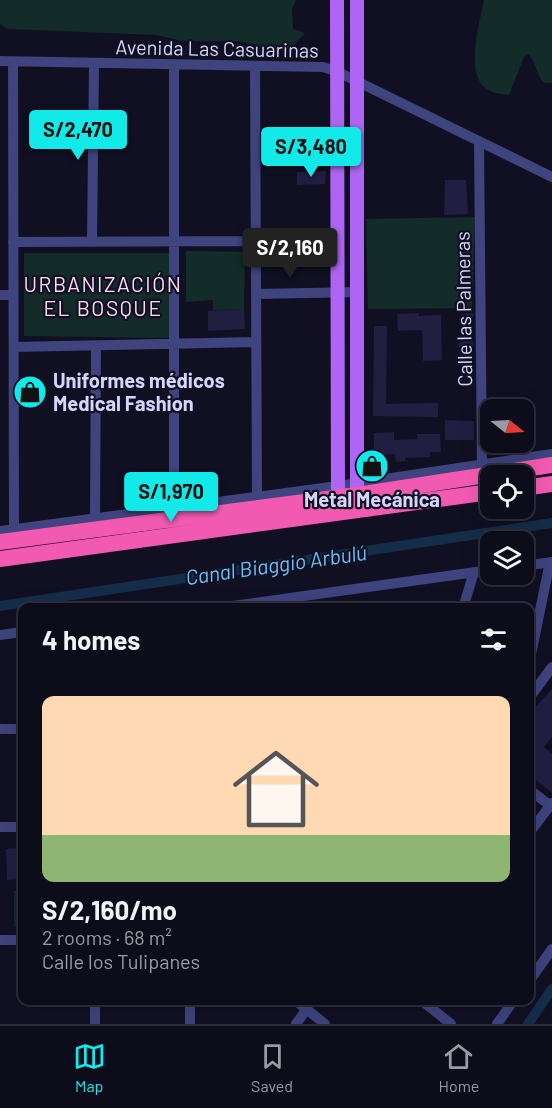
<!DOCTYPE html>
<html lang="en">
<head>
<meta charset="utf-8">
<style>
	:root { --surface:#0d0c1a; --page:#161523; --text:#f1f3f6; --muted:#9a9ba2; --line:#2d2c39; --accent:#12eaea }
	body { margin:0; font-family:Barlow,sans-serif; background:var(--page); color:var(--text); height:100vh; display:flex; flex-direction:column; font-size:22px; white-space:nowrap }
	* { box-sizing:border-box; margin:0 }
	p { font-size:20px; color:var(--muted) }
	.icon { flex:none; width:33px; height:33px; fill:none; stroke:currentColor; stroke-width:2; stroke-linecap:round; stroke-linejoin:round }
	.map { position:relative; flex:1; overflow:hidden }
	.drawer { position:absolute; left:18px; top:603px; width:516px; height:402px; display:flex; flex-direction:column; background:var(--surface); border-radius:12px; box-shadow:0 6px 24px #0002,0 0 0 2px var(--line) }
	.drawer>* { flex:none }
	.needle { width:39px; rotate:108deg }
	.fabs { position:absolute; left:480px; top:399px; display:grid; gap:12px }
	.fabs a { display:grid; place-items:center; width:54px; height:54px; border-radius:12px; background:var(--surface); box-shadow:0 6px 24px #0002,0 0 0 2px var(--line); font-size:30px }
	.price { position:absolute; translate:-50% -51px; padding:0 14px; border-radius:6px; background:var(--accent); color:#111; font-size:20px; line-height:39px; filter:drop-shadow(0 2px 3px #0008) }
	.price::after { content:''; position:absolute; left:50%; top:36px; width:18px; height:14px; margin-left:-9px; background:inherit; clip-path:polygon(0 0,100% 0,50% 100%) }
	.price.current { background:#222; color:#fff }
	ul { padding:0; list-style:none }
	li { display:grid; align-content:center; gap:12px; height:318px; padding:0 24px }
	li span { display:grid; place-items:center; height:186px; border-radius:12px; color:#555 }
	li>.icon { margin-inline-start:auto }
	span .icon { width:108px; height:108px; fill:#fffc; stroke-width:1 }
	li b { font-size:26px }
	h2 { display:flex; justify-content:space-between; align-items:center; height:72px; padding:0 24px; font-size:26px }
	.menu { display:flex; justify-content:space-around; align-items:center; height:84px; border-top:2px solid var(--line); background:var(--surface); font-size:16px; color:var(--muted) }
	.menu a { display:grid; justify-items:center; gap:3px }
	.menu .current { color:var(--accent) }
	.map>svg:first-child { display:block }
	.green { fill:#132c29 }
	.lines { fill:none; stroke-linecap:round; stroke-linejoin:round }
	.canal { stroke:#142d49; stroke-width:10 }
	.building { fill:#211e42 }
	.minor { stroke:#3f437e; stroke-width:10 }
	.major { stroke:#af65f3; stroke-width:14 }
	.highway { stroke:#f25ab2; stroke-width:16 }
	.labels { text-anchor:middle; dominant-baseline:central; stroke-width:4.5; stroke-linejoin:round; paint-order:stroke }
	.street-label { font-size:20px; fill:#d6d5fc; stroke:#111023 }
	.poi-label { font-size:20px; font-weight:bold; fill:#d6d5fc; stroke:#111023; text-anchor:start }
	.neighbourhood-label { font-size:21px; letter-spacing:1.5px; fill:#fcd7f2; stroke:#111023 }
	.water-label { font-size:21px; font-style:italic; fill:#6bc2f3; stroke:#111023 }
</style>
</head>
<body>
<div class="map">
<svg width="552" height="1024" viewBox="0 0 552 1024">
	<rect width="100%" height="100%" fill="#111023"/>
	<!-- green -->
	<path class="green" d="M0,0H296L292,9L293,29L305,33L287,52L239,41H182L157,35L8,29L0,24Z
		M484,0H552V83H544C536,74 537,63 528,54L524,57L509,95C502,94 492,93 487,89C464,75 480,22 484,0Z
		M475,217L472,308L368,309L366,219Z
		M186,251L245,252L244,309L213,310V300L186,302Z
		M24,253H173L171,338L24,336Z
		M14,891H22V926H14Z"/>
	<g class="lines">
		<!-- canal -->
		<path class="canal" d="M0,606L552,523
			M528,1024L552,989"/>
	</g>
	<!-- building -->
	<path class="building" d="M326,171L325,184L297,185V172Z
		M445,180H466L468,214L444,215Z
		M244,309L245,329L208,331V311Z
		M419,313V316L441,315L442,360L423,361L422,330L398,331L397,314Z
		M473,313V355L459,356V343L462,342L461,314Z
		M374,326H387L386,404L438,403V417L373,416Z
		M445,420L474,421V440H445Z
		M394,432V440L417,439V434H440L441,452H430V457L405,458V461L396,462L395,454L374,455V433Z
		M552,689V737L544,747L552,754V793L530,775V713Z
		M21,848L22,879L7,880L6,849Z"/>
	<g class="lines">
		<!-- minor -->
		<path class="minor" d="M0,61L323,67L338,72L552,177
			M13,62L14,530
			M255,66L257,496
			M479,141L482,471
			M13,242L256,241
			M92,242L94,63
			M256,294L358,292
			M0,295H13
			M14,347L256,342
			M174,508V65
			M95,519L96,346
			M0,531L338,486L552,454
			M524,566L552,562
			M218,608L490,570
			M463,608L474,572
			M0,635L22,632
			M530,659L550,562
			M530,697L552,667
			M0,729H22
			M530,790L552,807
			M0,827H22
			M530,832L552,803
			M0,940H22
			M530,980L552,949
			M95,1000V1024
			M295,1000L325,1024
			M421,1000L451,1024
			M190,1024V1000
			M296,1024L306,1010
			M497,1024L514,1000"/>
		<!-- major -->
		<path class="major" d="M337,0L338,508
			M357,0V505"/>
		<!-- highway -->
		<path class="highway" d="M524,488L552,484
			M0,542L357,495L552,465
			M0,559L490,492"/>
	</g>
	<!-- icons -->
	<defs>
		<symbol id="shop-disc" viewBox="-11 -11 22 22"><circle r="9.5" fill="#12eaea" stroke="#111023"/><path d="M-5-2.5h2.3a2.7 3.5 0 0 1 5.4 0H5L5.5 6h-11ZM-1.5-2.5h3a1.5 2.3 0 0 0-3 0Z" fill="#111"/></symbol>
	</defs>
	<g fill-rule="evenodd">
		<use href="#shop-disc" x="11" y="373" width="38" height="38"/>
		<use href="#shop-disc" x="353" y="447" width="38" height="38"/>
	</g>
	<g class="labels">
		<!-- street labels -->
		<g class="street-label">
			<text transform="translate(217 48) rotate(1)">Avenida Las Casuarinas</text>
			<text transform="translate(463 309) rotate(-91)">Calle las Palmeras</text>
		</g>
		<!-- poi labels -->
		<g class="poi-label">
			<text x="53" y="380">Uniformes médicos<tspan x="53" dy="23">Medical Fashion</tspan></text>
			<text x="372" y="499" text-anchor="middle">Metal Mecánica</text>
		</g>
		<!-- neighbourhood labels -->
		<g class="neighbourhood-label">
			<text x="103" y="283">URBANIZACIÓN<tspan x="103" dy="24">EL BOSQUE</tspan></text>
		</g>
		<!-- water labels -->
		<g class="water-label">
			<text transform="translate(276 564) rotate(-8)">Canal Biaggio Arbulú</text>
		</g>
	</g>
</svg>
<div class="fabs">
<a><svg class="needle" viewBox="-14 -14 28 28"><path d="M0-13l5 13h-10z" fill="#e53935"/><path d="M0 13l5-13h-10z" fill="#9a9ba2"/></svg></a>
<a><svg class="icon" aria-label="locate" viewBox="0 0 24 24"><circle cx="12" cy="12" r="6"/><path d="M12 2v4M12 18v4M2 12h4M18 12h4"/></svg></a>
<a><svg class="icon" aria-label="layers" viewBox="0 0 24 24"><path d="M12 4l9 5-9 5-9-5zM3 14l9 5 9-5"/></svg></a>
</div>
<b class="price" style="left:78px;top:161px">S/2,470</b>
<b class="price" style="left:311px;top:178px">S/3,480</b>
<b class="price current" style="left:290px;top:279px">S/2,160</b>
<b class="price" style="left:171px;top:523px">S/1,970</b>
<section class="drawer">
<h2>4 homes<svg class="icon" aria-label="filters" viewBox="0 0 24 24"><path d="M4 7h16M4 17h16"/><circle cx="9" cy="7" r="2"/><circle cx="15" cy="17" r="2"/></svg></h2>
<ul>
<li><span style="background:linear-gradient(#ffd9b3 75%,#8fb573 0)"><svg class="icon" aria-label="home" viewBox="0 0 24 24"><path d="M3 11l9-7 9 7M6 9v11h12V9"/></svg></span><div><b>S/2,160/mo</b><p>2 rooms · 68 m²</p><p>Calle los Tulipanes</p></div></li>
</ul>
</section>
</div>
<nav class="menu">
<a class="current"><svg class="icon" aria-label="map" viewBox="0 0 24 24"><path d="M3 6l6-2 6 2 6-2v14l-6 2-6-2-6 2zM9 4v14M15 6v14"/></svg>Map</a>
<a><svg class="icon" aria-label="saved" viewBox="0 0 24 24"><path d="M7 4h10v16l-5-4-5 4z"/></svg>Saved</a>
<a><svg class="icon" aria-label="home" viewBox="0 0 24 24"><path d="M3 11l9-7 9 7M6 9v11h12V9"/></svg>Home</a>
</nav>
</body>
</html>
